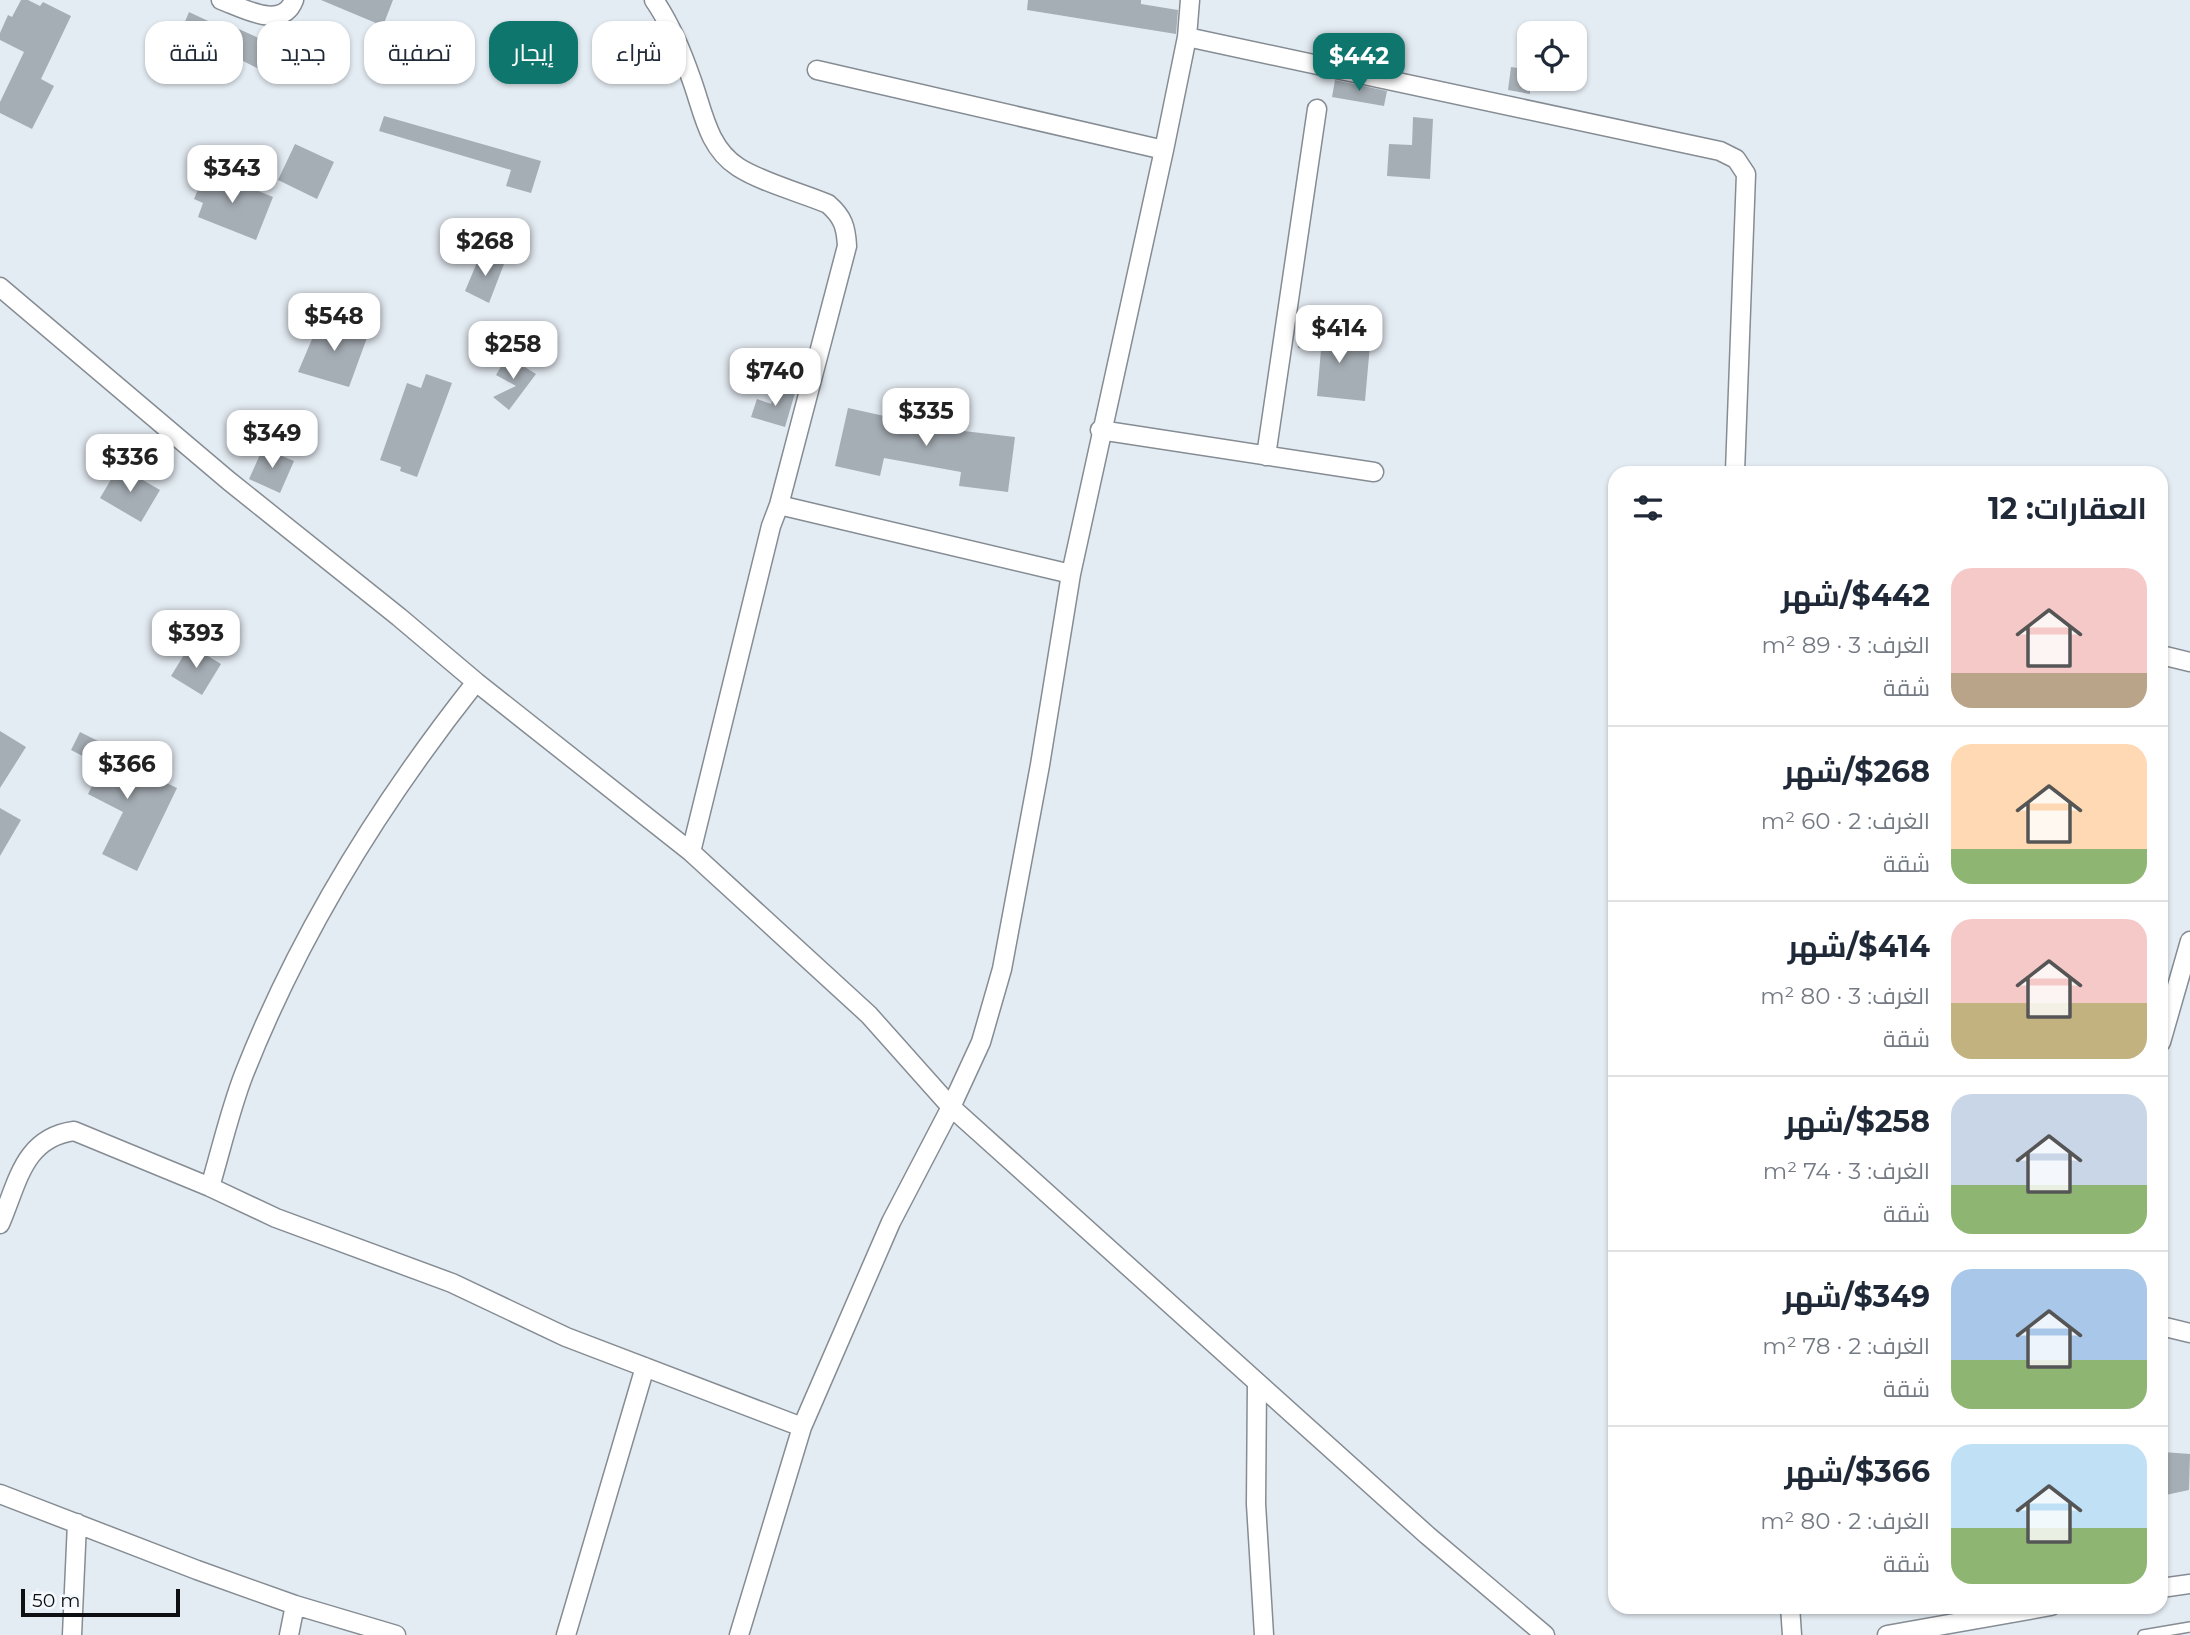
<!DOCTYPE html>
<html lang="ar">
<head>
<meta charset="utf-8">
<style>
	:root { --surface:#fff; --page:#f6f6f7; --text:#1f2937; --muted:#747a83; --line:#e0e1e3; --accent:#0f766e }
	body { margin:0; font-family:Montserrat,Cairo,sans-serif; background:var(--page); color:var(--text); direction:rtl; height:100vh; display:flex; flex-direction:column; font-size:26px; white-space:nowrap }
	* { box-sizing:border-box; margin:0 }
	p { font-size:23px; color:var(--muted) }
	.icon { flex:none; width:38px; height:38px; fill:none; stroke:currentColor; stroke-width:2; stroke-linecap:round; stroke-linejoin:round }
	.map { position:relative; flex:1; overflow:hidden; direction:ltr }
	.details { position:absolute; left:1608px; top:466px; width:560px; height:1148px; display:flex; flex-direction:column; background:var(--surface); border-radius:21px; box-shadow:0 2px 5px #0004; direction:rtl }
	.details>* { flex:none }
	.banner { position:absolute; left:21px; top:21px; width:665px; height:63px; direction:rtl; display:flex; gap:14px }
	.tools { position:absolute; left:1517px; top:21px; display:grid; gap:14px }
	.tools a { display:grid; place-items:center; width:70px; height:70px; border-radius:14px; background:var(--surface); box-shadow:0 2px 5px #0004; font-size:35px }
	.scale { position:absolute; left:21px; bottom:18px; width:159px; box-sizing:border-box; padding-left:7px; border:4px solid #0d0f12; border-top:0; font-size:19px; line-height:24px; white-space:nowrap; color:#0d0f12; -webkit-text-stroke:5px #f4f9fd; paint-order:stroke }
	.price { position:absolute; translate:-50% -60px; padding:0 16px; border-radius:14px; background:#fff; color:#222; font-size:23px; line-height:46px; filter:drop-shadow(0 2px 4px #0008) }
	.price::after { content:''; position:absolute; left:50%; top:42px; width:21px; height:16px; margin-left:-10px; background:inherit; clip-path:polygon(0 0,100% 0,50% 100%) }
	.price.on { background:var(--accent); color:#fff }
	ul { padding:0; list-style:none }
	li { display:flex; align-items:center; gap:21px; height:175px; padding:0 21px }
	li+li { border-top:2px solid var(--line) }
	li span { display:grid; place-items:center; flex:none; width:196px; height:140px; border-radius:21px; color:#555 }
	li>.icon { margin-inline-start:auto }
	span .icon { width:84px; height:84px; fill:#fffc; stroke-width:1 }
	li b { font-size:30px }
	h2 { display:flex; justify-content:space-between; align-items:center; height:84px; padding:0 21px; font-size:30px }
	.pill { padding:0 24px; border-radius:21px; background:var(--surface); box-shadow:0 2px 5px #0004; font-size:24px; line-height:63px }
	.pill.on { background:var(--accent); color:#fff }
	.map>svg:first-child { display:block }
	.building { fill:#a6aeb5 }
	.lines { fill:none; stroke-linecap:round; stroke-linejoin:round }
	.service-casing { stroke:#858c93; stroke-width:12 }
	.minor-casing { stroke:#858c93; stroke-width:21 }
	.service { stroke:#fff; stroke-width:9 }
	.minor { stroke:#fff; stroke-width:18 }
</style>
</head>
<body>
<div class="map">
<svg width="2190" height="1635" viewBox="0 0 2190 1635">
	<rect width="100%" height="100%" fill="#e4ecf3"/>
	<!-- building -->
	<path class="building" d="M21,0H28L40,6L43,2L71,16L41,79L54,86L32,129L0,113V102L24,52L0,40V33L8,15L12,17Z
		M321,0H393L383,26Z
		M1028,0H1141V4L1178,10L1176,34L1027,10Z
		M189,12L219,26L221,21L285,50L275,70L268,66L265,72L209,44L206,49L189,41L191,36L181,31Z
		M1511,67L1530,70V94L1508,90Z
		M1335,80L1387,91L1384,106L1332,97Z
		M384,116L541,161L531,193L506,186L511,170L379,131Z
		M1413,117L1433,119L1430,179L1387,176L1389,144L1412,145Z
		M295,144L334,162L317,199L278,180Z
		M206,170L273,197L256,240L198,217L203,203L194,199Z
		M481,253L504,264L489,303L465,291Z
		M321,318L368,335L349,387L298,372Z
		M1300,329L1338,333L1337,342L1370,345L1365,401L1317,396L1321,350L1298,348Z
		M507,356L536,374L509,410L493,397L516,386L496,375Z
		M426,374L452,383L417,477L400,471L401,467L380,460L407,383L421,388Z
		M776,387L795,393L785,427L751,417L757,399L771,404Z
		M848,408L898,419L899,413L957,424L955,430L1015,437L1008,492L959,486L961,472L884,458L880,476L835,466Z
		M263,448L294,461L280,493L249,479Z
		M119,466L160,490L141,522L100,498Z
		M190,645L221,664L202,695L171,676Z
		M0,731L26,747L0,788Z
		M80,732L118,751L114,758L177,788L137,871L102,854L123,812L88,794L102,766L71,750Z
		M0,808L21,820L0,856Z
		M2163,1452L2190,1454L2189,1490L2161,1496Z"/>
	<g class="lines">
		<defs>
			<path id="service" d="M2143,1635L2190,1627"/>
			<path id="minor" d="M221,0C243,8 282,31 294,0
				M654,0C670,23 682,52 691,78C703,110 707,147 738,167C761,182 802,193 828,204C843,217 846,227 847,246L779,505
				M1187,37L1720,151L1736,159L1746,174L1735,472
				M817,70L1164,150
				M0,287L229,481L399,617L476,682L691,852L869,1015L951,1107L1427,1535L1545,1635
				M1100,430L1374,472
				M1266,456L1317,109
				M2161,655L2190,662
				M476,682C381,802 300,932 244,1074C230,1110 221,1150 210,1187L276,1218L452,1283L566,1337L802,1427
				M691,852L771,526L779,505L1071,574
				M2161,1042L2190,941
				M0,1224C18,1183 23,1138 74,1131L210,1187
				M2161,1326L2190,1333
				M1257,1382L1256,1504L1264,1635
				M0,1494L197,1570L295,1605L396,1635
				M2161,1588L2190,1584
				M1790,1606L1792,1635
				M72,1635L77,1523
				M289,1635L295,1605
				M566,1635L645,1367
				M739,1635L802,1427L891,1222L951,1107L981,1042L1002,969L1040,765L1071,574L1164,150L1187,37L1190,0
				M1887,1635L2051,1606"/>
		</defs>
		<!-- service casing -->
		<use href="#service" class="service-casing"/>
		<!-- minor casing -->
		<use href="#minor" class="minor-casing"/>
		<!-- service -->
		<use href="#service" class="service"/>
		<!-- minor -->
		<use href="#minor" class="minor"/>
	</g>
</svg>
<div class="tools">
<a><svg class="icon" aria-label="locate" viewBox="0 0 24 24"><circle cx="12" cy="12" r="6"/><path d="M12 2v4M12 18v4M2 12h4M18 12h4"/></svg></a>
</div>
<div class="scale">50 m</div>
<b class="price on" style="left:1359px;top:93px">$442</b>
<b class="price" style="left:232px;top:205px">$343</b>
<b class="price" style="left:485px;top:278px">$268</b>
<b class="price" style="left:334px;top:353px">$548</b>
<b class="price" style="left:1339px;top:365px">$414</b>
<b class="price" style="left:513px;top:381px">$258</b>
<b class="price" style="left:775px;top:408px">$740</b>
<b class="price" style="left:926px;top:448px">$335</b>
<b class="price" style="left:272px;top:470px">$349</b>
<b class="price" style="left:130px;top:494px">$336</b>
<b class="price" style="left:196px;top:670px">$393</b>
<b class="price" style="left:127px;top:801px">$366</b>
<div class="banner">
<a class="pill">شراء</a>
<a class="pill on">إيجار</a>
<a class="pill">تصفية</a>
<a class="pill">جديد</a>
<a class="pill">شقة</a>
</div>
<section class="details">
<h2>العقارات: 12<svg class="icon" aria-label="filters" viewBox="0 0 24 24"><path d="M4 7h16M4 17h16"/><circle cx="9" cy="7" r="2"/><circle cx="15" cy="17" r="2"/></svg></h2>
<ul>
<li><span style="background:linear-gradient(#f6c9c9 75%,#b9a48a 0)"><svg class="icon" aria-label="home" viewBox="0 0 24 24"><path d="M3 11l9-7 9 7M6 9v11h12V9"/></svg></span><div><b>$442/شهر</b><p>الغرف: 3 · 89 m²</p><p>شقة</p></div></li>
<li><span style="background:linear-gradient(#ffd9b3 75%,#8fb573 0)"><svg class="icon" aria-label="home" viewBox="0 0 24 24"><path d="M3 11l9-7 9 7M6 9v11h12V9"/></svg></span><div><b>$268/شهر</b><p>الغرف: 2 · 60 m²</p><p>شقة</p></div></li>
<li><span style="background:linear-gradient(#f6c9c9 60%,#c2b280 0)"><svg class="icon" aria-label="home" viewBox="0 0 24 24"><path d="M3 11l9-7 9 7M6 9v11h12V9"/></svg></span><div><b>$414/شهر</b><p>الغرف: 3 · 80 m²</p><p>شقة</p></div></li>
<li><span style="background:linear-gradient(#c9d6e8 65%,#8fb573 0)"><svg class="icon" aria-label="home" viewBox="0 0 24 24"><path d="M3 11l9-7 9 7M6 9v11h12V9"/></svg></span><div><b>$258/شهر</b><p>الغرف: 3 · 74 m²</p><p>شقة</p></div></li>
<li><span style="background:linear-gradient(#a9c7e8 65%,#8fb573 0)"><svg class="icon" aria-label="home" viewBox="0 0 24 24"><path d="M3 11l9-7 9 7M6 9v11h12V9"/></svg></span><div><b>$349/شهر</b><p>الغرف: 2 · 78 m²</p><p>شقة</p></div></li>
<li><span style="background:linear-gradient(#bfe0f5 60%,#8fb573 0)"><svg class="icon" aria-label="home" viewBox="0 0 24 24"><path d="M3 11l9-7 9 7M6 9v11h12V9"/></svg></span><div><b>$366/شهر</b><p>الغرف: 2 · 80 m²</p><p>شقة</p></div></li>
</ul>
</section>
</div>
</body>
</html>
